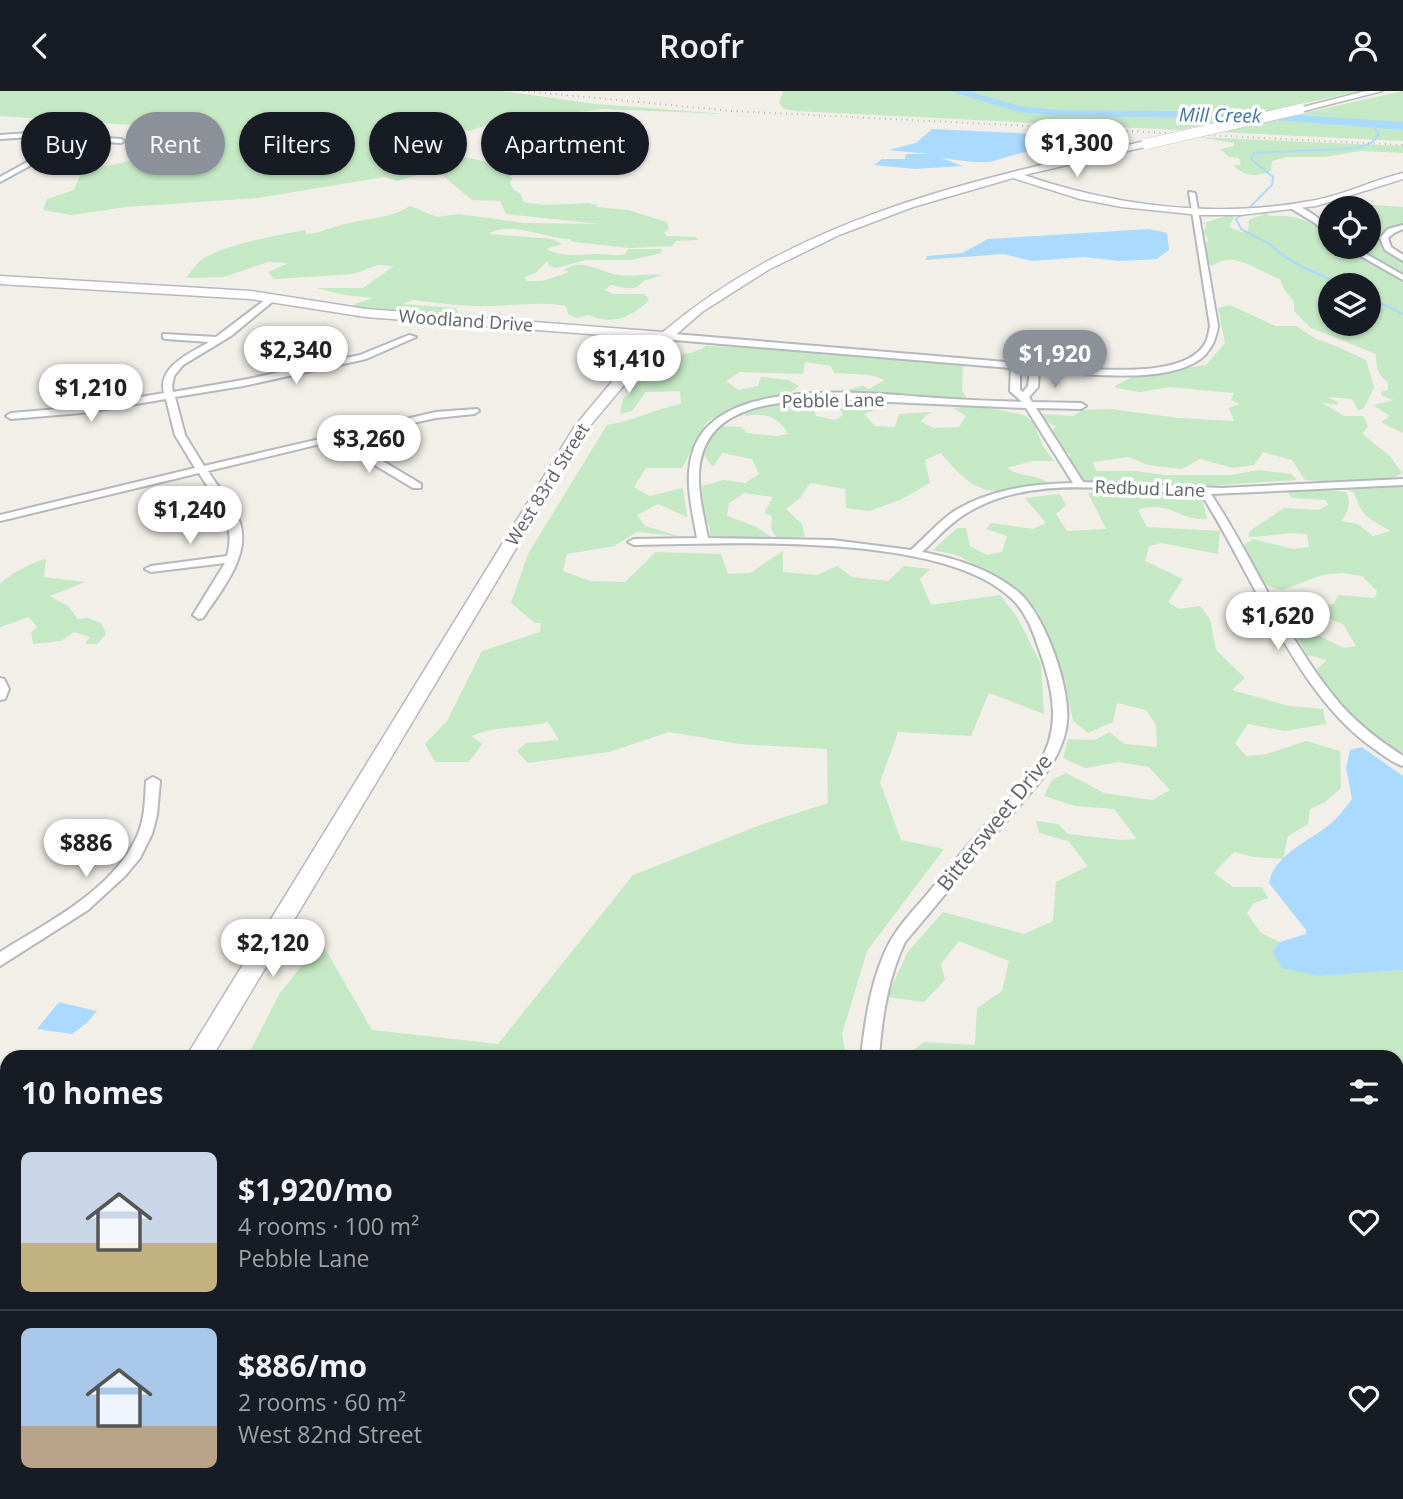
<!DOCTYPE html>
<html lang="en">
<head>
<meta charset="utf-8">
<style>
	:root { --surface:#171b24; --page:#242831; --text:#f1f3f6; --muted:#9ea1a6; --line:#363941; --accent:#8c9099 }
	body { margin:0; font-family:"Open Sans",sans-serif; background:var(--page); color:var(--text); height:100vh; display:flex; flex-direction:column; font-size:26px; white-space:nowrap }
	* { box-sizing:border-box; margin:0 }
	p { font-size:23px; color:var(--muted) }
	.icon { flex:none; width:38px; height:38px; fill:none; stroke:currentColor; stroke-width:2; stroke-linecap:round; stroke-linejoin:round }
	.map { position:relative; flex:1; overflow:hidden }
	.panel { position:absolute; left:0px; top:959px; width:1404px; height:450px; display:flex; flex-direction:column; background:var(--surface); border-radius:21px 21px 0 0; box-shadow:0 2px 5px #0004 }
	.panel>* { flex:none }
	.top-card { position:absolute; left:21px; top:21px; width:700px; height:63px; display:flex; gap:14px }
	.fabs { position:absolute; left:1318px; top:105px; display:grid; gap:14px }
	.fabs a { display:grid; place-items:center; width:63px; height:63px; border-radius:50%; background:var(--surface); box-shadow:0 2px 5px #0004; font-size:35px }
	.price { position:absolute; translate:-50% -60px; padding:0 16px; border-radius:24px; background:#fff; color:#222; font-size:23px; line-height:46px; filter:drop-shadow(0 2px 4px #0008) }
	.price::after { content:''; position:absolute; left:50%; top:42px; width:21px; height:16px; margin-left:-10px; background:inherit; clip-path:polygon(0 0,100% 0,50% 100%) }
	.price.active { background:var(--accent); color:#fff }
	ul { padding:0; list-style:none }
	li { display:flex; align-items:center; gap:21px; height:175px; padding:0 21px }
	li+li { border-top:2px solid var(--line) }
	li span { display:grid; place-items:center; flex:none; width:196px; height:140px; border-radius:10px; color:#555 }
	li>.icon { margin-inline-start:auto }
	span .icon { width:84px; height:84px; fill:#fffc; stroke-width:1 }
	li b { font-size:30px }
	h2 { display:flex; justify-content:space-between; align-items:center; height:84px; padding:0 21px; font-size:30px }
	.tag { padding:0 24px; border-radius:32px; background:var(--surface); box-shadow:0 2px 5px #0004; font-size:24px; line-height:63px }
	.tag.active { background:var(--accent); color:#fff }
	header { display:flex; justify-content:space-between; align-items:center; height:91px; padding:0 21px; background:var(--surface); font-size:32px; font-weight:600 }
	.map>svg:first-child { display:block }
	.green { fill:#c5e8c5; fill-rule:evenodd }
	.water { fill:#aadaff }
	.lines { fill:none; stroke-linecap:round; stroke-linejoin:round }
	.stream-far1 { stroke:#aadaff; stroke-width:2 }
	.stream { stroke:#aadaff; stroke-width:2.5 }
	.river { fill:#aadaff; fill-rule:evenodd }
	.street-casing { stroke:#b5b8bc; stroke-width:4 }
	.secondary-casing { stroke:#b6babf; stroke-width:3 }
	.street { fill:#fff; fill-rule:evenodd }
	.secondary { fill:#fff; fill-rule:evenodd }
	.rail { stroke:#b6b7b8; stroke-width:2; stroke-dasharray:1 4.5; stroke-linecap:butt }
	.secondary-bridge-casing { stroke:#b6babf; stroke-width:11; stroke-linecap:butt }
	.secondary-bridge { stroke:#fff; stroke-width:10 }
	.labels { text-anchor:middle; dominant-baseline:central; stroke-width:7; stroke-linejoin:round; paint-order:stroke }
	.far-street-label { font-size:18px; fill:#5f6368; stroke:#fff }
	.far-water-label { font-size:19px; font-style:italic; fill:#4174aa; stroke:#fff }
	.street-label { font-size:21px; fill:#5f6368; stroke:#fff }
</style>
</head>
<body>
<header><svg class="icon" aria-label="back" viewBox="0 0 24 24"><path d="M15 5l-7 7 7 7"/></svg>Roofr<svg class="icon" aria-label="person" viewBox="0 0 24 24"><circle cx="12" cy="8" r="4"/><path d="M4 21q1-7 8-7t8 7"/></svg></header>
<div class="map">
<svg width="1403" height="1408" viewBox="0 0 1403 1408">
	<rect width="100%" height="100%" fill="#f1efe8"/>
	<!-- green -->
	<path class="green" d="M0,0H502L595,13L726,23L603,18L492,31L471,40L443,38L373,63C395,69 417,67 439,65C467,63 494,72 515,84L509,85L512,87L510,92L514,99L521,103L523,111L543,114L588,112L597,114L596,116L628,119L667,131L669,138L664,142L667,145L695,146L699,149L676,150L672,155L629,157L573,151L569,148C546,148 509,129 489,143L552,148L562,153L546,158C564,167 576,163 596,163C606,163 615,165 625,163L628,158H662L661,162L632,169H586L556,177L549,175L547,170L536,182L524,186L527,190H542L570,181L564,179C581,166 599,181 618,184C633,186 648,182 663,184L643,190C635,202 624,196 611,194L604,199L613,203H645L649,209C633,226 611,235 589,224L576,227L568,223L566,215C540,210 516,215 490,215C464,216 439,212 413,209L403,213L455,217L461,225L359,219L354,213L374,207L345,204L316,197H363L394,175L378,174L353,183L274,188L268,181L289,172L268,171L224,186L186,187C190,182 195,175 200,170C219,154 280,144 305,139L306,143C321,142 331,136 345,133C368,127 389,128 410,115L437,126L459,123L524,132L600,133L506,123L500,110L472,109L442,84L421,83L397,90L384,86L257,107L126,116L72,124L43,119L47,108L74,99L82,80L121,72L149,63L139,59L177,37L0,25Z
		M783,0H1361L1180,39L796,20L784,18L779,12Z
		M1403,0V50L1219,41Z
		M1198,46L1403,55V62L1361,60L1323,66H1287L1272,70L1271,80C1255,86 1246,86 1233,74H1241L1239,67L1229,66L1220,58L1234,55V52Z
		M1375,114L1403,116V133L1392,136L1382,144V153L1403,170V184L1354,156H1368V117H1330V126L1324,121C1335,111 1360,114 1375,114Z
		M1266,122L1269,125C1293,123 1312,129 1330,145V156H1346L1403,191V342L1381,331L1390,325L1373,314L1394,309L1382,305L1381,301L1388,299V291C1377,284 1376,275 1376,263L1311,237L1294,220V211L1283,197L1280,188C1257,181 1236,158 1212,175L1207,171L1204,153L1209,149L1203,141L1207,135L1204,132L1229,124L1234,126L1229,136L1241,141H1248L1249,129ZM1330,194H1368V233H1330Z
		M1230,214L1275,235H1296L1316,248L1336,255L1366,269L1374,297L1363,318L1358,319L1352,308L1327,306L1338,311L1337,314L1321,311L1344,325H1363L1368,335L1362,343L1390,365L1402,382C1384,396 1329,391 1305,389L1292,369L1263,361L1254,374L1233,377L1200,368L1182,378L1148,374L1128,366L1093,371L1096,380H1134L1165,384H1231L1259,379L1291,383L1297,389L1204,395L1084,391L1070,369V363L1061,360L1052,340L1056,335L1041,329L1039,323L1073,325L1082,319L1111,318L1178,327L1234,330L1229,317L1240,313L1231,309L1234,302L1169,296L1140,301L1116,297L1115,295L1134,285L1206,274L1225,252L1218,217Z
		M706,255L775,257L952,272L963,275L962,299L967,308L947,310L857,304L847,299L863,295L869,298L885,289L870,284L834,282L831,275L805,271L803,283L740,281L726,290L738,299L758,295L761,286L788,289L799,295L785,306H762L730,317L706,332L682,377H646L634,396L650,405L683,397L687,426L658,413L637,424L645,435L679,445L637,441L614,455L567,463L563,480L590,490L625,491L656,461L721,463L728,483L750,482L783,460V481L817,484L837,475L852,486L888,490L904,475L930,478L920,488L931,514L1000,504L1017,526L1041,573L1044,623L989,602L971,645L898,641L880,691L901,749L944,758L867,860L842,943L846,966H247L280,902L321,851L372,939L498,953L633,784L763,733L828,712L827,658L740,653L669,641L609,661L528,672L517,660L526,652L559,649L548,631C522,638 496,634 471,645L482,653L469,671H435L425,653L447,630L482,560L540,541L541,532H535L511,512L528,463L607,334C633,330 655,318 681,313L680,300L646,301L632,320L620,323L623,307L630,303L628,297C639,285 653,270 669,266C683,262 693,264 706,255Z
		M835,309L876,311L887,315L864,323L875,335L895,336L899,323L931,321L920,330L934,337L959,336L966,325L953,317L979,315L1024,324L1033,331L1043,355L1054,370H1032L1007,377C1021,387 1036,382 1050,393C992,402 981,411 941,362L925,369L930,392L900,409L869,420L846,417L845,398L810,392L800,407L786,418L802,433L805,446L777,447L771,438L772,425L764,422L773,406L745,402L729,412L727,425L757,436L771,446L711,448L709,434L703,428L702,395L723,389L745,392L759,383L752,368L722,362L713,376L704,364L710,345L719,335L742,336L746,342L776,345L788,343C779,326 765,321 746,325L744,319L791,312L790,319L814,320L816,325L835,329L843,324Z
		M1403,393V666C1367,645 1335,616 1317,578L1327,569L1307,564L1297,545H1320L1343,557L1356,555L1343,533L1317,524L1315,516L1334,513L1338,504L1375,507L1377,500L1362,485L1342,482L1322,484L1282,499L1265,494L1242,455L1253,448L1294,458L1309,456L1307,443C1287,440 1269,446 1248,446L1250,440L1284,417L1319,419L1328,414L1326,409L1292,407L1287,401L1321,398L1346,401C1352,411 1348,422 1341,430L1358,433L1373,445L1391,440C1370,428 1363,428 1354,402L1345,398Z
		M1120,398C1148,402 1176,398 1202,408L1207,428C1178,430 1169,408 1138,419L1147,436L1220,440L1218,463L1161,452L1149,455L1145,470L1183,488L1168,511L1179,518L1200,515L1210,528L1216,559L1245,587L1232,599L1289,615L1323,618L1326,633L1285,640L1248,633L1235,652L1246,665L1267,663L1306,650L1340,660L1341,697L1325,711L1310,718L1308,733L1288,745L1283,768L1254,766L1234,761L1214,782L1233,796H1262L1268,807L1254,812L1247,822L1261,842L1280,851L1272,860L1319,885L1403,879V1009L1397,1012L1396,966H904L924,951L975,954L977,917L1002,900L1009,870L959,850L941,873L945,889L924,911L887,906L907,862L943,821L1024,843L1053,830L1056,791L1088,775L1068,750L1039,742L1036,730L1058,733L1068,743L1121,749L1137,748L1114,718L1075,715L1044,705L1052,689L1066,682L1104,702L1152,709L1170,699L1149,676L1119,671L1085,677L1063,667L1068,648L1095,649L1109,641L1125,653L1157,656L1156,634L1146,619L1117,612L1113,631L1088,642L1073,630L1065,589L1035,517L1006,491L959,465L933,459L957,437H966L970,455L987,464L1002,461L1007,445L986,438L991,432L1033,438L1046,432L1025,407L1060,403L1066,414L1056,423L1067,440L1106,438L1088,402Z
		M46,468L44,486L85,491L50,505L68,515L78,528L88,527L101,532L106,543L97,553H85L90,546L74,541L61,550L33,553L31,542L37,536L29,526L0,536V493C10,483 32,471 46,468Z
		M39,1402H925L924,1408H36Z
		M1266,1402H1329L1351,1408H1260Z"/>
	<!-- water -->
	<path class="water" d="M932,38L1060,44L1072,47L990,71H972L942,67L962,75L915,78L874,74L882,68H905L906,63H929L889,59L916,52Z
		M1149,138L1167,142L1169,159L1157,168L1120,170L1084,166L1032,170L1003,163L925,169L927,165L962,162L988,148Z
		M1362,656L1403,685V879L1319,885L1282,877L1272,860L1280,851L1306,843V839L1269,792C1274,764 1309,750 1329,734C1338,727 1345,717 1352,708L1346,677L1350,659Z
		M59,911L92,919L97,920L88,931L72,943L37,938Z"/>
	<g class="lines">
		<!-- stream-far1 -->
		<path class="stream-far1" d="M1273,155L1241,138L1236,128C1250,118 1259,106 1272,94L1273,86L1251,68L1254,62L1358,57L1371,52L1379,44L1375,37L1366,31"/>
		<!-- stream -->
		<path class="stream" d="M1271,154C1290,174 1319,183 1344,194
			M1368,206L1403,223"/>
		<!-- river -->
		<path class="river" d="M950,0H968L1019,15L1058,19L1252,21L1403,31V39L1252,27L1058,25L1018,21Z"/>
		<defs>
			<path id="street" d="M30,42L121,48L124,50L121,52L77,49L0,91V86L69,48L30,46L0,48V44Z
				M1189,101L1195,102L1218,235C1216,247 1213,255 1205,264C1174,295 1080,283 1039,279L1038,296L1029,306L1032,311L1081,312L1086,315L1081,318L1036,317L1083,391L1222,397L1403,388V394L1211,403C1256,471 1287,551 1341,614C1359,634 1380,650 1403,665V675C1393,672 1384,665 1376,659C1296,605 1253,483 1201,403C1124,402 1031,379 962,425C947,435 935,449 922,461C955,467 989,478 1016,499C1044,520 1071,597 1067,631C1065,653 1053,672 1041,689L905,851C888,887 882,926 879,966H861C865,931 870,895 884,863C893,841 909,824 924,807C945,781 967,755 989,730C1006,712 1024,695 1038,674C1059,641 1055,609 1044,573C1036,550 1029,523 1011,507C940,440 729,453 634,454L628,451L634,448L697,447C692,418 683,386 694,357C722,283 874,303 937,307C965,309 994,310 1022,311L1010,300L1011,277L662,248L658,245L662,242L1090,278C1120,279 1189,284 1206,251C1208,247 1209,240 1210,235ZM1020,278L1030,279L1028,295L1023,301L1020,299ZM824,308L1026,317L1073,392C1032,393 992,398 956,419C940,429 926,446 911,459L832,449L708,447C704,426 698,404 699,382C702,315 773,311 824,308Z
				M1292,114C1307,116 1320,128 1330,139V145L1315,132L1292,118Z
				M1403,134V138L1394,142L1388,147L1391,156L1403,164V170L1385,159L1380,147L1388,138Z
				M1345,156H1354L1403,184V189Z
				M270,205L277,207L231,245L183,274L174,285L172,295L173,301L243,289L360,264L409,244L416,246L366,268L243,295L175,306L185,344L204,375L436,321L477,318L479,320L474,323L436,327L353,345L366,360L421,393V397H413L358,364L345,347L208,380C218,396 233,414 240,432C251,465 220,501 203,527L199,528L193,524L225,472L151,481L145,478L151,475L227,465C237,431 216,410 199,382L0,430V424L195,377L175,344L166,308L81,322L11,328L6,325L11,322L81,316L164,302C157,276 190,262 209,251L166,248L163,247V243L216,246Z
				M0,587L4,588L9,598L5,608L0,609Z
				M153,686L160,690L157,724L152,743L140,767L125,785L88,819L0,875V861C48,831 114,799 138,743C145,727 145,707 146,690Z
				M7,974V988L0,990V976Z
				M0,1000H7V1014H0Z
				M1403,1100V1116L1396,1118V1102Z
				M946,1402H968L967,1408H945Z"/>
			<path id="secondary" d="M1366,0H1382L1300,21L1295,18Z
				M1146,50L1149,51V55L1024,84C1118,116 1218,128 1316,109C1346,103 1374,89 1403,82V88L1316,115L1240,124H1200L1122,116L1080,108L1013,87L913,116L839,144L768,179L702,221L641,274L588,337L212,966H186L575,335L631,268L655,248L366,226L251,208L0,193V185L251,200L366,218L663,241C799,125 977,88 1146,50Z
				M7,1272V1311L0,1314V1275Z"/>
		</defs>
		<!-- street casing -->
		<use href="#street" class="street-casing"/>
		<!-- secondary casing -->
		<use href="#secondary" class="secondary-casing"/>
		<!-- street -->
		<use href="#street" class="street"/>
		<!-- secondary -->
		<use href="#secondary" class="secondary"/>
		<!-- rail -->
		<path class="rail" d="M523,0L733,20L1403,54"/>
		<defs>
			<path id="secondary-bridge" d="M1146,53L1300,18"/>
		</defs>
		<!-- secondary-bridge casing -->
		<use href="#secondary-bridge" class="secondary-bridge-casing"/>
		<!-- secondary-bridge -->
		<use href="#secondary-bridge" class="secondary-bridge"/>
	</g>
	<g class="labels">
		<!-- far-street labels -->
		<g class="far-street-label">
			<text transform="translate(466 229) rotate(4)">Woodland Drive</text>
			<text transform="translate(833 309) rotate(-1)">Pebble Lane</text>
			<text transform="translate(547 393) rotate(-58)">West 83rd Street</text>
			<text transform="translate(1150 397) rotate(2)">Redbud Lane</text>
		</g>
		<!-- far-water labels -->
		<g class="far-water-label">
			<text transform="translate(1220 24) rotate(1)">Mill Creek</text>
		</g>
		<!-- street labels -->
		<g class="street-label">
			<text transform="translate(994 731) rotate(-51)">Bittersweet Drive</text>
		</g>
	</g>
</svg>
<div class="fabs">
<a><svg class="icon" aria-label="locate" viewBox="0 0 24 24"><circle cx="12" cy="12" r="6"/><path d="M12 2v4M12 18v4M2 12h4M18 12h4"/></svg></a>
<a><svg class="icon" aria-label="layers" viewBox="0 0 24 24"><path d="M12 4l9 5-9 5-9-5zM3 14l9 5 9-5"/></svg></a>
</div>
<b class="price" style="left:1077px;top:88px">$1,300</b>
<b class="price" style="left:296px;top:295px">$2,340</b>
<b class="price active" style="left:1055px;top:299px">$1,920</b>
<b class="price" style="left:629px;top:304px">$1,410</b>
<b class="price" style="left:91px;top:333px">$1,210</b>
<b class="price" style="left:369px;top:384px">$3,260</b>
<b class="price" style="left:190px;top:455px">$1,240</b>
<b class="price" style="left:1278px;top:561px">$1,620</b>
<b class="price" style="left:86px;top:788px">$886</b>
<b class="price" style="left:273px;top:888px">$2,120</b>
<div class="top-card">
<a class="tag">Buy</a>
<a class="tag active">Rent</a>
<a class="tag">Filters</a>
<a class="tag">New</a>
<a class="tag">Apartment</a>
</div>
<section class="panel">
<h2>10 homes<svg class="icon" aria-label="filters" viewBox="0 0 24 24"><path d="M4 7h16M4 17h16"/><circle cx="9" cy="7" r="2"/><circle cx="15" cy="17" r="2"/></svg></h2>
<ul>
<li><span style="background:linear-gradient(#c9d6e8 65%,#c2b280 0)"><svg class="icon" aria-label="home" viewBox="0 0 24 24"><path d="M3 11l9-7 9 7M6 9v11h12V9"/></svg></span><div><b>$1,920/mo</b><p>4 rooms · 100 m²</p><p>Pebble Lane</p></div><svg class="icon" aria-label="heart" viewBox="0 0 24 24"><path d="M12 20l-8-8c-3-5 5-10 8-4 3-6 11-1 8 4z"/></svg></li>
<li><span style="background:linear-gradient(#a9c7e8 70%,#b9a48a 0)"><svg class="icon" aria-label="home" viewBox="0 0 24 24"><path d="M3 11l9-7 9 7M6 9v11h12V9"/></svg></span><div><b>$886/mo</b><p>2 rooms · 60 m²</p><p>West 82nd Street</p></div><svg class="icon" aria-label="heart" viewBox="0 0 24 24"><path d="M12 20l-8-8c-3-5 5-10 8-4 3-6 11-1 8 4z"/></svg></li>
</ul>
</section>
</div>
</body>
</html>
